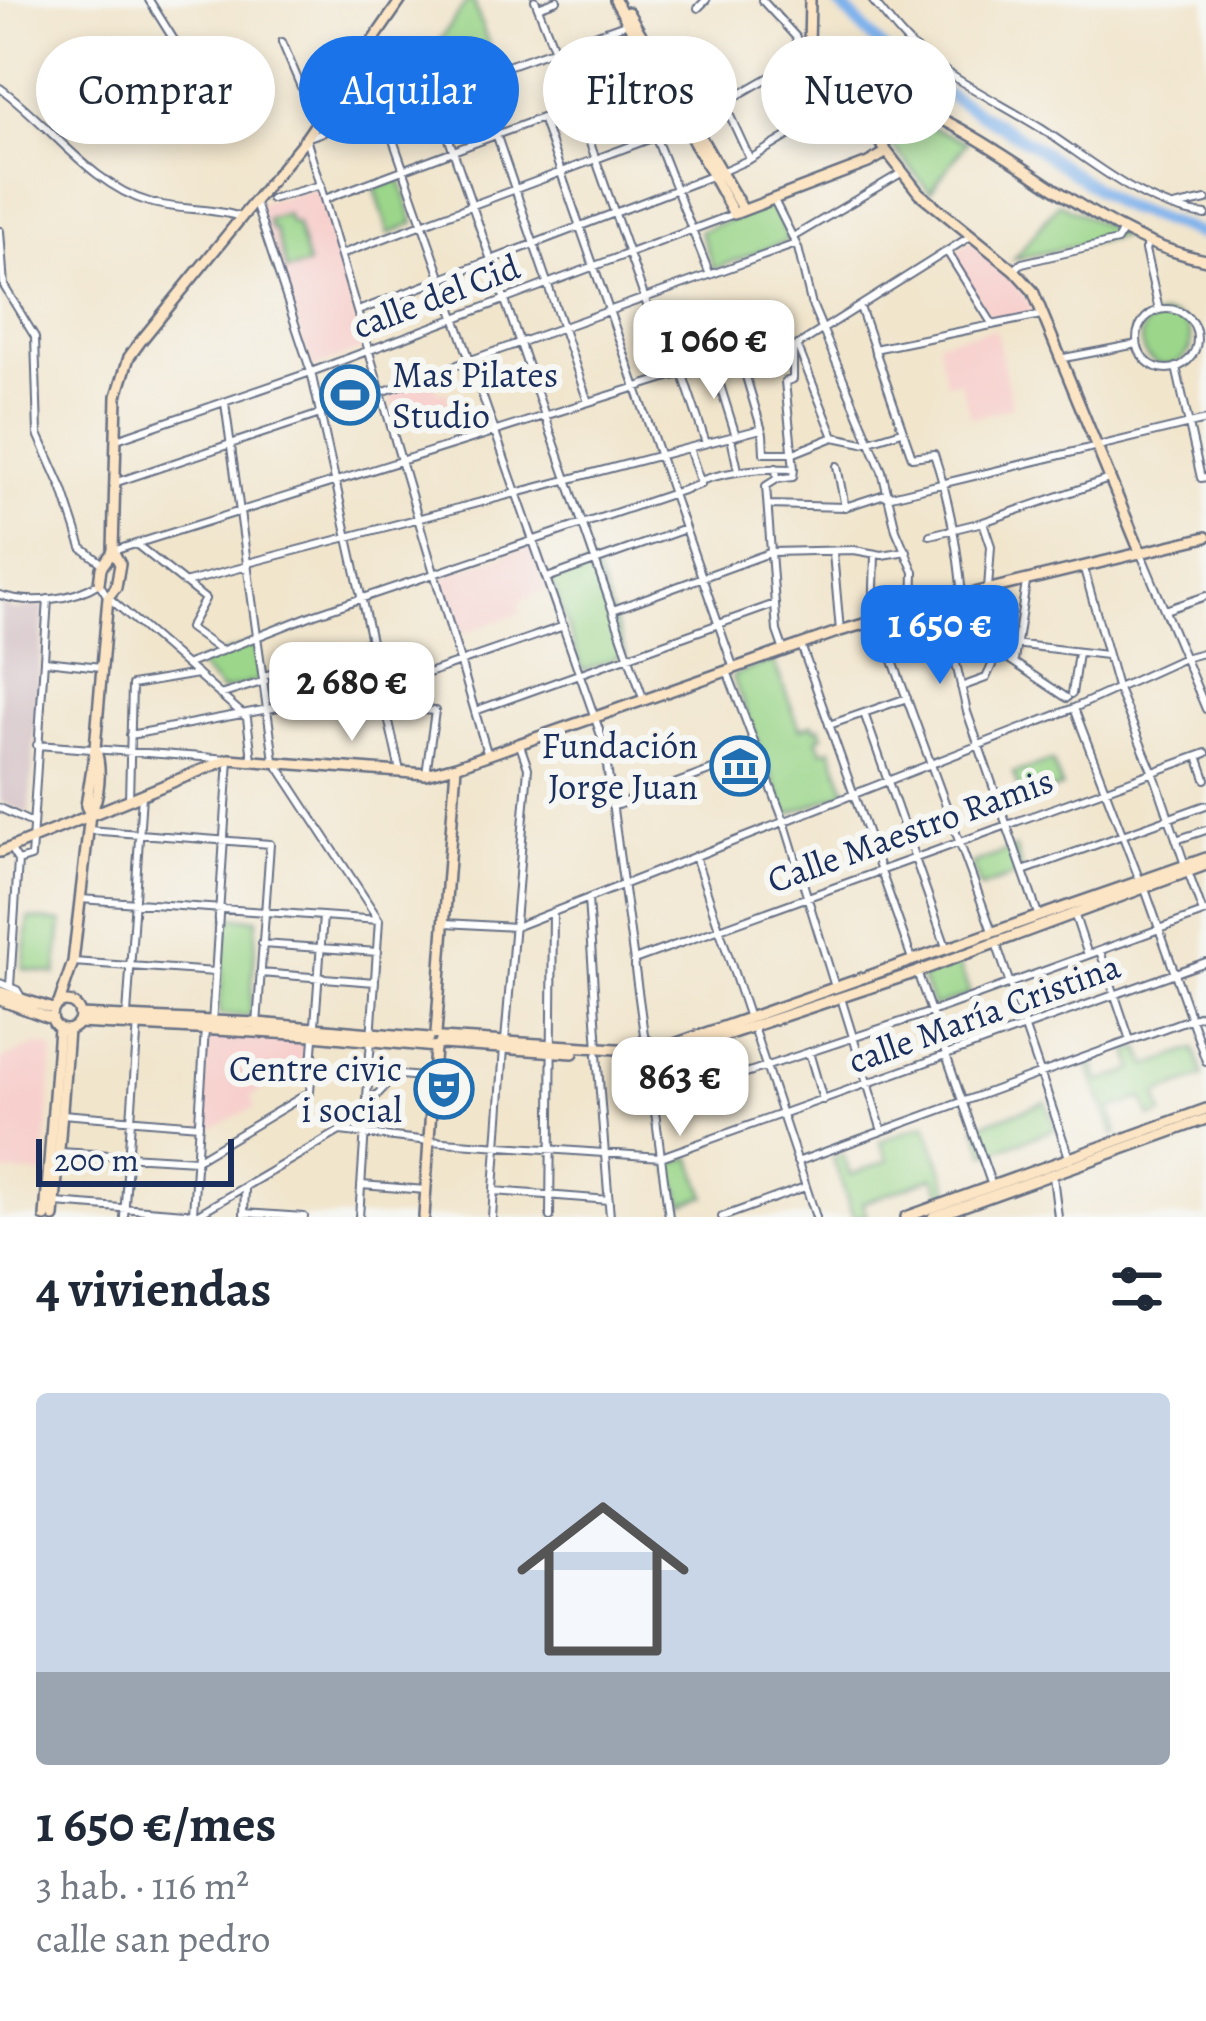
<!DOCTYPE html>
<html lang="es">
<head>
<meta charset="utf-8">
<style>
	:root { --surface:#fff; --page:#f6f6f7; --text:#1f2937; --muted:#747a83; --accent:#1a73e8 }
	body { margin:0; font-family:Alegreya,serif; background:var(--page); color:var(--text); height:100vh; display:flex; flex-direction:column; font-size:45px; white-space:nowrap }
	* { box-sizing:border-box; margin:0 }
	p { font-size:39px; color:var(--muted) }
	.icon { flex:none; width:66px; height:66px; fill:none; stroke:currentColor; stroke-width:2; stroke-linecap:round; stroke-linejoin:round }
	.map { position:relative; height:1217px; overflow:hidden }
	.drawer { display:flex; flex-direction:column; background:var(--surface); flex:1 }
	.drawer>* { flex:none }
	.hud { position:absolute; left:36px; top:36px; width:1134px; height:108px; display:flex; gap:24px }
	.scale { position:absolute; left:36px; bottom:30px; width:198px; box-sizing:border-box; padding-left:12px; border:6px solid #1b2f5e; border-top:0; font-size:33px; line-height:42px; white-space:nowrap; color:#1b2f5e; -webkit-text-stroke:9px #f6f6f2; paint-order:stroke }
	.price { position:absolute; translate:-50% -102px; padding:0 27px; border-radius:24px; background:#fff; color:#222; font-size:39px; line-height:78px; filter:drop-shadow(0 3px 6px #0008) }
	.price::after { content:''; position:absolute; left:50%; top:72px; width:36px; height:27px; margin-left:-18px; background:inherit; clip-path:polygon(0 0,100% 0,50% 100%) }
	.price.selected { background:var(--accent); color:#fff }
	ul { padding:0; list-style:none }
	li { display:grid; align-content:center; gap:24px; height:636px; padding:0 36px }
	li span { display:grid; place-items:center; height:372px; border-radius:12px; color:#555 }
	li>.icon { margin-inline-start:auto }
	span .icon { width:216px; height:216px; fill:#fffc; stroke-width:1 }
	li b { font-size:51px }
	h2 { display:flex; justify-content:space-between; align-items:center; height:144px; padding:0 36px; font-size:51px }
	.chip { padding:0 42px; border-radius:54px; background:var(--surface); box-shadow:0 6px 18px #0003; font-size:42px; line-height:108px }
	.chip.selected { background:var(--accent); color:#fff }
	.map>svg:first-child { display:block }
	.built { fill:#f7d0cd }
	.industrial { fill:#d2bec3 }
	.green { fill:#9bd68a; stroke:#5b8274; stroke-width:3 }
	.lines { fill:none; stroke-linecap:round; stroke-linejoin:round }
	.river { stroke:#7fb2ec; stroke-width:12 }
	.street-casing { stroke:#666f84; stroke-width:10 }
	.secondary-casing { stroke:#666f84; stroke-width:14 }
	.street { stroke:#fff; stroke-width:6 }
	.secondary { stroke:#fce5c4; stroke-width:9 }
	.labels { text-anchor:middle; dominant-baseline:central; stroke-width:12; stroke-linejoin:round; paint-order:stroke }
	.street-label { font-size:36px; fill:#1b2f5e; stroke:#f6f6f2 }
	.poi-label { font-size:36px; fill:#1b2f5e; stroke:#f6f6f2; text-anchor:end }
</style>
</head>
<body>
<div class="map">
<svg width="1206" height="1217" viewBox="0 0 1206 1217">
	<rect width="100%" height="100%" fill="#f6f6f2"/>
	<filter id="ink" filterUnits="userSpaceOnUse"><feTurbulence type="fractalNoise" baseFrequency=".00833" numOctaves="2"/><feDisplacementMap in="SourceGraphic" scale="24" xChannelSelector="R" yChannelSelector="G"/><feConvolveMatrix kernelMatrix="1 2 1 2 8 2 1 2 1" color-interpolation-filters="sRGB"/></filter>
	<filter id="wash" filterUnits="userSpaceOnUse"><feTurbulence type="fractalNoise" baseFrequency=".004" numOctaves="4" result="noise"/><feDisplacementMap in="SourceGraphic" scale="48" xChannelSelector="R" yChannelSelector="G"/><feGaussianBlur stdDeviation="2.7" result="paint"/><feColorMatrix in="noise" values="0 0 0 0 0 0 0 0 0 0 0 0 0 0 0 0 0 1.4 0 .05"/><feComposite in="paint" operator="in"/></filter>
	<g filter="url(#wash)">
		<rect width="100%" height="100%" fill="#f1e5cc"/>
		<!-- built -->
		<path class="built" d="M320,187L363,349L312,369L257,204Z
			M972,241L1006,270L1035,312L993,322L950,254Z
			M996,329L1012,407L971,418L960,381L946,383L938,341Z
			M432,377L438,393L446,391L451,406L397,425L390,392Z
			M528,547L532,549L547,591L518,601L521,613L458,635L443,576Z
			M212,1033L305,1040V1083L266,1087L251,1097L255,1107L202,1134L209,1037Z
			M36,1045L53,1048L44,1175L0,1172V1061Z"/>
		<!-- industrial -->
		<path class="industrial" d="M0,605L15,610L44,605L29,815L0,802Z"/>
		<!-- green -->
		<path class="green" d="M468,0H473L494,61L401,95Z
			M629,29L651,70L626,80L613,48L621,32Z
			M893,111L967,142L930,192L882,133L879,123L883,114Z
			M400,179L414,223L389,234L375,188Z
			M1059,203L1124,236L1014,259Z
			M771,204L789,240L714,269L700,231Z
			M287,214L291,224L296,223L308,265L287,271L275,229H271L268,220Z
			M1141 340a25 25 0 1 1 50 0a25 25 0 1 1-50 0Z
			M594,564L626,654L583,671L551,579Z
			M255,642L261,680L222,691L196,664Z
			M773,660L800,729L813,724L815,729L820,727L823,735L817,738L822,751L831,749L845,788L843,793L787,815L732,676Z
			M1052,761L1062,787L1023,801L1013,773Z
			M1015,848L1023,873L980,888L972,864Z
			M226,917L257,919L250,1017L219,1014Z
			M29,918L62,922L56,974L23,969Z
			M957,960L970,994L933,1007L920,973Z
			M1140,1048L1147,1066L1195,1049L1203,1077L1157,1094L1163,1114L1151,1118L1143,1098L1110,1109L1118,1133L1114,1135L1088,1066L1093,1064L1100,1082L1134,1070L1129,1052Z
			M1046,1102L1055,1129L986,1154L976,1126Z
			M926,1124L950,1191L942,1194L934,1177L862,1203L867,1217H853L833,1158L843,1154L850,1175L888,1161L880,1141Z
			M691,1157L706,1196L684,1204L669,1165Z"/>
		<g class="lines">
			<!-- river -->
			<path class="river" d="M836,0L884,50L915,75L1031,144L1119,205L1206,236"/>
		</g>
	</g>
	<g filter="url(#ink)">
		<g class="lines">
			<defs>
				<path id="street" d="M149,0L194,72
					M535,0L577,106L672,376
					M762,0L796,37L798,60
					M872,0C886,16 899,35 915,49C954,81 1000,103 1042,129C1093,162 1143,208 1206,215
					M538,7L557,0
					M698,8L706,0
					M282,42L301,87L325,110
					M477,78L588,402
					M631,87L655,136L710,275
					M0,88C48,122 90,185 149,202C179,211 211,207 241,217
					M433,93L644,701
					M724,103L750,159
					M383,111L604,744L645,1042
					M542,118L734,669
					M773,198L798,248L811,302L882,471L896,530L914,572L913,610
					M271,199L321,185
					M325,199L659,74
					M255,203L311,372L400,771
					M1174,207L1206,200
					M0,231L4,286L35,337L38,434L63,490L82,548L103,564
					M793,237L903,172
					M1148,243L1145,250L1159,310
					M948,253L993,325
					M342,254L684,126L801,59L808,49
					M1014,270L1022,263L1117,241L1123,231
					M1137 339a30 30 0 1 1 60 0a30 30 0 1 1-60 0Z
					M861,310L912,457L934,454C954,514 960,567 965,629
					M358,311L714,175L750,159L848,100
					M797,345L834,437
					M793,348V379L785,382L794,469
					M874,349L1041,315
					M1064,358L1137,344
					M742,363L763,434L764,453H794L834,437L863,443L902,431
					M1176,367L1201,478L1206,477
					M715,369L736,436
					M683,375L706,443
					M225,403L274,760L379,920
					M731,438L738,470
					M117,439L311,372L734,214
					M837,466L845,507
					M777,479L766,486L777,631L784,651
					M700,481C732,470 761,468 794,469L793,477L777,479L776,468
					M114,483L320,414L796,244
					M887,497L1206,420
					M768,505L845,507L888,493
					M983,522L991,546L988,589
					M930,535L983,522L1109,479
					M136,544L205,599L189,628L221,651
					M113,551L672,376L742,363L793,348L971,236
					M833,553L840,631
					M1141,554L1206,709
					M248,563L761,429
					M1084,569L1117,687L1156,780L1185,865
					M547,578L685,529
					M184,583L248,566
					M980,593L988,638L999,647L998,652L1067,698
					M0,595C30,605 73,600 99,583L108,597L247,718L252,759
					M613,610L772,552L854,550L882,555L907,551
					M1165,610L1206,596
					M878,620L992,931
					M873,621L875,554
					M987,626L950,631V637L967,712L1039,917
					M996,642L1106,655
					M801,645L912,959
					M893,656L954,648
					M45,661L101,667
					M1014,661L1026,583
					M188,664L315,614L701,484L689,448
					M727,671L784,821L835,987
					M264,676L371,641
					M961,687L986,678L998,652
					M382,689L564,626
					M1072,694L1078,653
					M220,695L265,681
					M386,707L435,711L426,774
					M1074,708L1140,881
					M475,711L775,604
					M864,713L946,947
					M829,725L907,698
					M130,735L380,688
					M37,745L229,759L212,1024
					M488,756L306,138L628,23
					M1198,756L1206,779
					M129,799L132,685L197,674
					M612,807L758,753
					M0,808L32,823
					M88,830L270,844L257,1025
					M1176,840L1206,830
					M10,848L18,861L31,857L48,599
					M695,856L749,1018
					M1023,871L1206,805
					M1188,872L1203,913
					M1145,889L1206,1061
					M80,899L379,920
					M588,899L598,1049
					M1074,913L1088,955
					M446,923L515,927L1074,708L1184,658L1206,652
					M996,943L1070,1160
					M262,944L378,952
					M1100,951L1130,1040
					M634,960L1206,753
					M73,962L215,972
					M917,972L992,1186
					M260,973L375,982
					M0,983L17,990L21,997
					M10,986L18,861
					M841,998L882,1131
					M127,1015L142,795
					M753,1027L816,1217
					M505,1041L528,768L520,745
					M809,1052L823,1100
					M597,1055L610,1217
					M312,1067L433,1078
					M649,1067L669,1217
					M369,1103L396,1075
					M655,1103L931,1012L1206,912
					M62,1114L199,1125
					M59,1152L196,1160L310,1092L323,916
					M797,1162L1206,1013
					M1053,1176L1058,1217
					M361,1185L426,1190
					M494,1191L609,1200
					M56,1203L198,1214L340,1131L429,1141L661,1157L1206,962
					M193,1213L205,1029
					M244,1213L304,1217
					M244,1214L245,1188
					M124,1217L138,1023
					M359,1217L379,920
					M492,1217L504,1048
					M550,1217L553,912
					M722,1217L805,1187"/>
				<path id="secondary" d="M615,0L734,214L868,163L887,152
					M810,0L809,47L852,107L919,193L1014,270L1033,291L1141,554
					M628,12L743,210
					M826,64C862,96 910,102 951,124C1037,169 1109,241 1206,260
					M867,91L873,102L877,135
					M848,100L861,106L901,107
					M99,583L101,568L113,551
					M90,814L86,806L95,748L108,597L116,587L120,564L113,551L117,396L129,357L140,342L306,138L401,0
					M0,852L229,759L426,774L456,766L840,631L945,600L1206,537
					M988,934L1206,858
					M0,992L53,1009
					M0,1000L52,1019
					M52 1016a14 14 0 1 1 28 0a14 14 0 1 1-28 0Z
					M59,1003L73,962L90,814C100,798 102,766 95,748
					M80,1015L257,1023L429,1038
					M78,1023L314,1035L435,1047L441,1044V1038
					M436,1034L456,766
					M441,1038L633,1050
					M441,1044L573,1053
					M657,1050L988,934
					M633,1052L637,1044L648,1042L658,1055
					M632,1057L638,1066L650,1067L663,1056L917,972L1206,865
					M45,1217L59,1028
					M54,1217L68,1030
					M424,1217L435,1047
					M906,1217L1206,1109
					M933,1217L1206,1119"/>
			</defs>
			<!-- street casing -->
			<use href="#street" class="street-casing"/>
			<!-- secondary casing -->
			<use href="#secondary" class="secondary-casing"/>
			<!-- street -->
			<use href="#street" class="street"/>
			<!-- secondary -->
			<use href="#secondary" class="secondary"/>
		</g>
	</g>
	<!-- icons -->
	<defs>
		<symbol id="stadium-ring" viewBox="-11 -11 22 22"><circle r="9.5" fill="#f6f6f2" stroke="#1f6fb2" stroke-width="1.5"/><path d="M0-5a6.5 5 0 1 0 0 10a6.5 5 0 1 0 0-10ZM-3.5-1.8h7v3.6h-7Z" fill="#1f6fb2"/></symbol>
		<symbol id="museum-ring" viewBox="-11 -11 22 22"><circle r="9.5" fill="#f6f6f2" stroke="#1f6fb2" stroke-width="1.5"/><path d="M0-6L6-3V-2H-6V-3ZM-5-1h2V3h-2ZM-1-1h2V3h-2ZM3-1h2V3H3ZM-6 4H6V6H-6Z" fill="#1f6fb2"/></symbol>
		<symbol id="theatre-ring" viewBox="-11 -11 22 22"><circle r="9.5" fill="#f6f6f2" stroke="#1f6fb2" stroke-width="1.5"/><path d="M-5-5.5Q0-4 5-5.5V0Q5 5 0 6Q-5 5-5 0ZM-3.3-2.5H-1v1.5H-3.3ZM1-2.5H3.3v1.5H1ZM-2.8 1Q0 5.5 2.8 1Z" fill="#1f6fb2"/></symbol>
	</defs>
	<g fill-rule="evenodd">
		<use href="#stadium-ring" x="317" y="362" width="66" height="66"/>
		<use href="#museum-ring" x="707" y="733" width="66" height="66"/>
		<use href="#theatre-ring" x="411" y="1056" width="66" height="66"/>
	</g>
	<g class="labels">
		<!-- street labels -->
		<g class="street-label">
			<text transform="translate(436 296) rotate(-21)">calle del Cid</text>
			<text transform="translate(910 830) rotate(-20)">Calle Maestro Ramis</text>
			<text transform="translate(984 1013) rotate(-20)">calle María Cristina</text>
		</g>
		<!-- poi labels -->
		<g class="poi-label">
			<text x="392" y="374" text-anchor="start">Mas Pilates<tspan x="392" dy="41">Studio</tspan></text>
			<text x="698" y="745">Fundación<tspan x="698" dy="41">Jorge Juan</tspan></text>
			<text x="402" y="1068">Centre civic<tspan x="402" dy="41">i social</tspan></text>
		</g>
	</g>
</svg>
<div class="scale">200 m</div>
<b class="price" style="left:714px;top:402px">1 060 €</b>
<b class="price selected" style="left:940px;top:687px">1 650 €</b>
<b class="price" style="left:352px;top:744px">2 680 €</b>
<b class="price" style="left:680px;top:1139px">863 €</b>
<div class="hud">
<a class="chip">Comprar</a>
<a class="chip selected">Alquilar</a>
<a class="chip">Filtros</a>
<a class="chip">Nuevo</a>
</div>
</div>
<section class="drawer">
<h2>4 viviendas<svg class="icon" aria-label="filters" viewBox="0 0 24 24"><path d="M4 7h16M4 17h16"/><circle cx="9" cy="7" r="2"/><circle cx="15" cy="17" r="2"/></svg></h2>
<ul>
<li><span style="background:linear-gradient(#c9d6e8 75%,#9aa5b1 0)"><svg class="icon" aria-label="home" viewBox="0 0 24 24"><path d="M3 11l9-7 9 7M6 9v11h12V9"/></svg></span><div><b>1 650 €/mes</b><p>3 hab. · 116 m²</p><p>calle san pedro</p></div></li>
</ul>
</section>
</body>
</html>
